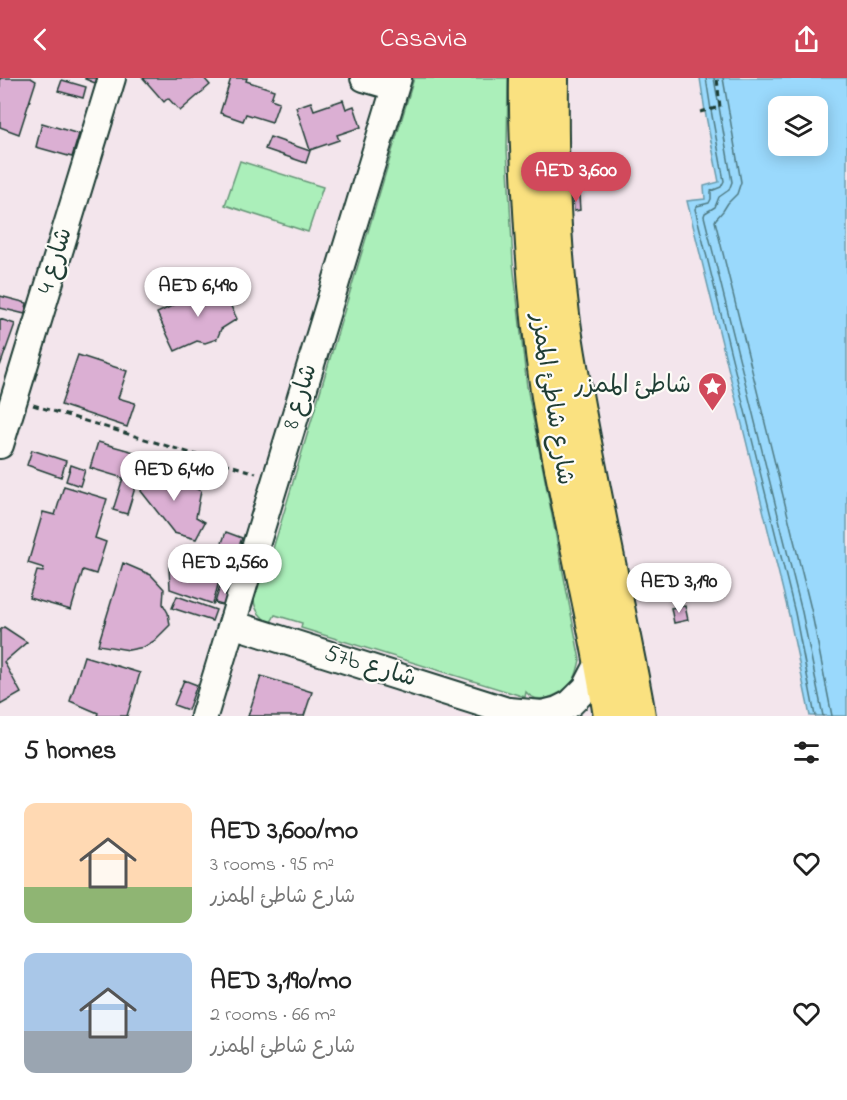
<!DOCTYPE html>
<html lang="en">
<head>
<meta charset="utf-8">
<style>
	:root { --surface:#fff; --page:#f6f6f6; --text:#222; --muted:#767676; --accent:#d1495b }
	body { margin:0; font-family:"Indie Flower","Playpen Sans Arabic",sans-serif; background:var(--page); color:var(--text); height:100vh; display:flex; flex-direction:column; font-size:22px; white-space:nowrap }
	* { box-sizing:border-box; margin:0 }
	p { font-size:20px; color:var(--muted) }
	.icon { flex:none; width:33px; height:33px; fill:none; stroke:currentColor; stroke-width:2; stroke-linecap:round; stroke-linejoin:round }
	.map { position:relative; height:638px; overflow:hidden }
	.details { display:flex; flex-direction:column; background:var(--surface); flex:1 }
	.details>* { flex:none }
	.buttons { position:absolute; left:768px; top:18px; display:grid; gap:12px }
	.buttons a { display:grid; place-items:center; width:60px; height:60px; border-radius:12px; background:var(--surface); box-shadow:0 3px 15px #0003; font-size:30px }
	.price { position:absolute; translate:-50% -51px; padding:0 14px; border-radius:21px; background:#fff; color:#222; font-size:20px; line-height:39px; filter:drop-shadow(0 2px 3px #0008) }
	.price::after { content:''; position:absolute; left:50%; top:36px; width:18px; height:14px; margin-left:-9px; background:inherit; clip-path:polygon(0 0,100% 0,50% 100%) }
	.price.on { background:var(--accent); color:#fff }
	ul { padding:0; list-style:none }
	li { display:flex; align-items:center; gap:18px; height:150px; padding:0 24px }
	li span { display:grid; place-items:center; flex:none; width:168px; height:120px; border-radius:12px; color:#555 }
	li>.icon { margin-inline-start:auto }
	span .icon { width:72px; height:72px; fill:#fffc; stroke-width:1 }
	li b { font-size:26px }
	h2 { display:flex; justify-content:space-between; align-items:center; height:72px; padding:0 24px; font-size:26px }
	header { display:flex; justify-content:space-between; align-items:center; height:78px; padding:0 24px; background:var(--accent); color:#fff; font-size:27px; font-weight:600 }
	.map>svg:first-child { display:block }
	.green { fill:#abefba; stroke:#659677; stroke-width:1.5 }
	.water { fill:#9ad9fc; stroke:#699bac; stroke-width:1.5; fill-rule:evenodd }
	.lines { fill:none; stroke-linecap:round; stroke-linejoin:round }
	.shore { stroke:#507b84; stroke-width:1.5 }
	.building { fill:#dbafd3; stroke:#1f3d34; stroke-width:1.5 }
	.minor-casing { stroke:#1f3d34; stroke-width:30 }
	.major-casing { stroke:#1f3d34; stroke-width:36 }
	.path { stroke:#1f3d34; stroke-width:3; stroke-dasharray:6 4.5; stroke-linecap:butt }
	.minor { stroke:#fdfcf7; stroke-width:26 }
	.major { stroke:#fae180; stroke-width:32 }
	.labels { text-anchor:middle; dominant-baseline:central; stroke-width:4.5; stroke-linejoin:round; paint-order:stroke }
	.street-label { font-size:24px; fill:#1f3d34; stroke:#fdfcf7 }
	.poi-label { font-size:24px; fill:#1f3d34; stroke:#fdfcf7; text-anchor:end }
</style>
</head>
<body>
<header><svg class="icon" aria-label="back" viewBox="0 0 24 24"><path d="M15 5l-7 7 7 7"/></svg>Casavia<svg class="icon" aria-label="share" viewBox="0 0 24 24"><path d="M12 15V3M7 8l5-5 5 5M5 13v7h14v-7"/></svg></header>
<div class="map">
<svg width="847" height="638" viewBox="0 0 847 638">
	<rect width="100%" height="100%" fill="#f3e5ec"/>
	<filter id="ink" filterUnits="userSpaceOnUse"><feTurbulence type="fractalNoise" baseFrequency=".0167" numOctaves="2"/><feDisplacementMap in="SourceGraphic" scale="12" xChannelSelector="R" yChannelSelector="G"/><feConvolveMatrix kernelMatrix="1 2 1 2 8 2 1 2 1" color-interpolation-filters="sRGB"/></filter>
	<g filter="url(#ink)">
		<!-- green -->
		<path class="green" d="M414,0H508L507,71L513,185L527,309L580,582C578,590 577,598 572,604C562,616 538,629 526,614L525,619L301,550L302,545L275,537L270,546C247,530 254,516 260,493L267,491Z
			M240,83L323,109L308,154L225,127Z"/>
		<!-- water -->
		<path class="water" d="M700,0H847V638H810L789,537L687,123L705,121L704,108L719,104L705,33ZM778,28H818V68H778Z"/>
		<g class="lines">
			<!-- shore -->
			<path class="shore" d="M706,0L711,32L724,103L721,109L711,113V121L709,125L697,128L695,131L795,535L815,638
				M714,0L732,104L729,112L719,119L715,129L705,135L704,138L802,534L823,638
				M723,0L741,104L737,116L728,125L723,133L716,141L715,143L811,531L832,638"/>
		</g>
		<!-- building -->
		<path class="building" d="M0,0H31L36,3L19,56L0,49Z
			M85,0H97L95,5L85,1Z
			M143,0H204L210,7L180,33L168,20L164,24Z
			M231,0H247L246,3L274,12L271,21L279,24L272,44L246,36L243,43L220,35Z
			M62,2L86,9L83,20L58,13Z
			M343,22L346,31L354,28L361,49L337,57L339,62L310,72L296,29L311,24L314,32Z
			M42,45L79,56L72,79L36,69Z
			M270,59L310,73L306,85L265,71Z
			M573,118H579L580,132L574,133Z
			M220,205L237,241L221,251L217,261L205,265L197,263L175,273L157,235Z
			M0,218L27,225L25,236L0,230Z
			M0,241L15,246L0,288Z
			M78,277L127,293L118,320L135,325L127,349L61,327Z
			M98,364L145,377L127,436L113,432L123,400L90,390Z
			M32,372L66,383L61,399L27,387Z
			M71,387L85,392L80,408L66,403Z
			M149,388L201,413L196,439L205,444L196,461L174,455L141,413Z
			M64,408L107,421L95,460L106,464L96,496L83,492L71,532L29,520L37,493L43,494L44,490L28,485L43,434L55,437Z
			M226,454L242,460L225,504L196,492L202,475L216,481Z
			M123,485L151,497L164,511L163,526L168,535L170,547L154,563L144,569L129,572L98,567Z
			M169,489L219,503L213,526L170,511Z
			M680,500L683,514L669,517L666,502Z
			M221,504L236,509L229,529L215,525Z
			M177,518L216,532L212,543L172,530Z
			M685,528L688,542L674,545L671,530Z
			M4,549L27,564L4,584L21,615L0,627V552Z
			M84,578L140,595L127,638H97L98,635L70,623Z
			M261,598L312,614L304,638H248Z
			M184,602L197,607L188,632L174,627Z"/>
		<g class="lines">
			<defs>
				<path id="minor" d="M364,0L395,9
					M0,367L112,0
					M232,546L523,638
					M509,633L542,636L558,632L570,626L586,610L601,581
					M204,638L398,0"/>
				<path id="major" d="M526,0C525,50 528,100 531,150C534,204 539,259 547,312C564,422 593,529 610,638
					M552,0C551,86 553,173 566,258C581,354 602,449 621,544C627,575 634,607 639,638"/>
			</defs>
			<!-- minor casing -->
			<use href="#minor" class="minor-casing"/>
			<!-- major casing -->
			<use href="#major" class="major-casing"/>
			<!-- path -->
			<path class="path" d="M700,34L720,29L717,0
				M33,327L256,395"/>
			<!-- minor -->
			<use href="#minor" class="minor"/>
			<!-- major -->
			<use href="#major" class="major"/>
		</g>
	</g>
	<!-- icons -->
	<defs>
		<symbol id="sight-pin" viewBox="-11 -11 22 30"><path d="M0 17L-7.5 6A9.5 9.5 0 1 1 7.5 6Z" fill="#d1495b" stroke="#fdfcf7"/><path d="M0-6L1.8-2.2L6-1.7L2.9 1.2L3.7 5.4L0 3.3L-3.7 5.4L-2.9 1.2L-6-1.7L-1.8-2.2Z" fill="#fff"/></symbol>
	</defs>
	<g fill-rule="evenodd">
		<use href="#sight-pin" x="696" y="292" width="33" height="45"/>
	</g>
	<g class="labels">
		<!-- street labels -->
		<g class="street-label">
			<text transform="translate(56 183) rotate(-73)">شارع 4</text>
			<text transform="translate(301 319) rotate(-73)">شارع 8</text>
			<text transform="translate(551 321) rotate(81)">شارع شاطئ الممزر</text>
			<text transform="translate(370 589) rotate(17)">57b شارع</text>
		</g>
		<!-- poi labels -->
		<g class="poi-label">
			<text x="691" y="308">شاطئ الممزر</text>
		</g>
	</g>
</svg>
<div class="buttons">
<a><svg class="icon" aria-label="layers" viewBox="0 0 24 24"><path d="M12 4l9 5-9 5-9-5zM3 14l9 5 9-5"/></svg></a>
</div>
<b class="price on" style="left:576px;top:125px">AED 3,600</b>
<b class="price" style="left:198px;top:240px">AED 6,490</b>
<b class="price" style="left:174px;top:424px">AED 6,410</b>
<b class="price" style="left:225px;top:517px">AED 2,560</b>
<b class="price" style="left:679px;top:536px">AED 3,190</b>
</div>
<section class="details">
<h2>5 homes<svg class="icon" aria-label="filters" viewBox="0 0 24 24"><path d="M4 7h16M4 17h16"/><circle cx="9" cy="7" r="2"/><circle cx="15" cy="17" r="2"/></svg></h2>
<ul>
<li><span style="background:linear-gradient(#ffd9b3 70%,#8fb573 0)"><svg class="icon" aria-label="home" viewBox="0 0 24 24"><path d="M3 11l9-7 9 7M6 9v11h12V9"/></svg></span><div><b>AED 3,600/mo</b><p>3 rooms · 95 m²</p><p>شارع شاطئ الممزر</p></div><svg class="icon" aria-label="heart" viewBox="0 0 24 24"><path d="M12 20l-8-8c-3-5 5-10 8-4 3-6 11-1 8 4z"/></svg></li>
<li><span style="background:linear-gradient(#a9c7e8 65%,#9aa5b1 0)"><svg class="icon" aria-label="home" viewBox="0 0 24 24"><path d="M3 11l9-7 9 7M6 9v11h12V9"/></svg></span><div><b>AED 3,190/mo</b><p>2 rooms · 66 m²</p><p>شارع شاطئ الممزر</p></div><svg class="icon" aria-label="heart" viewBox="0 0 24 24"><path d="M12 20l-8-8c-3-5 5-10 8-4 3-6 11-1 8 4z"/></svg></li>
</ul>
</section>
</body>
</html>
